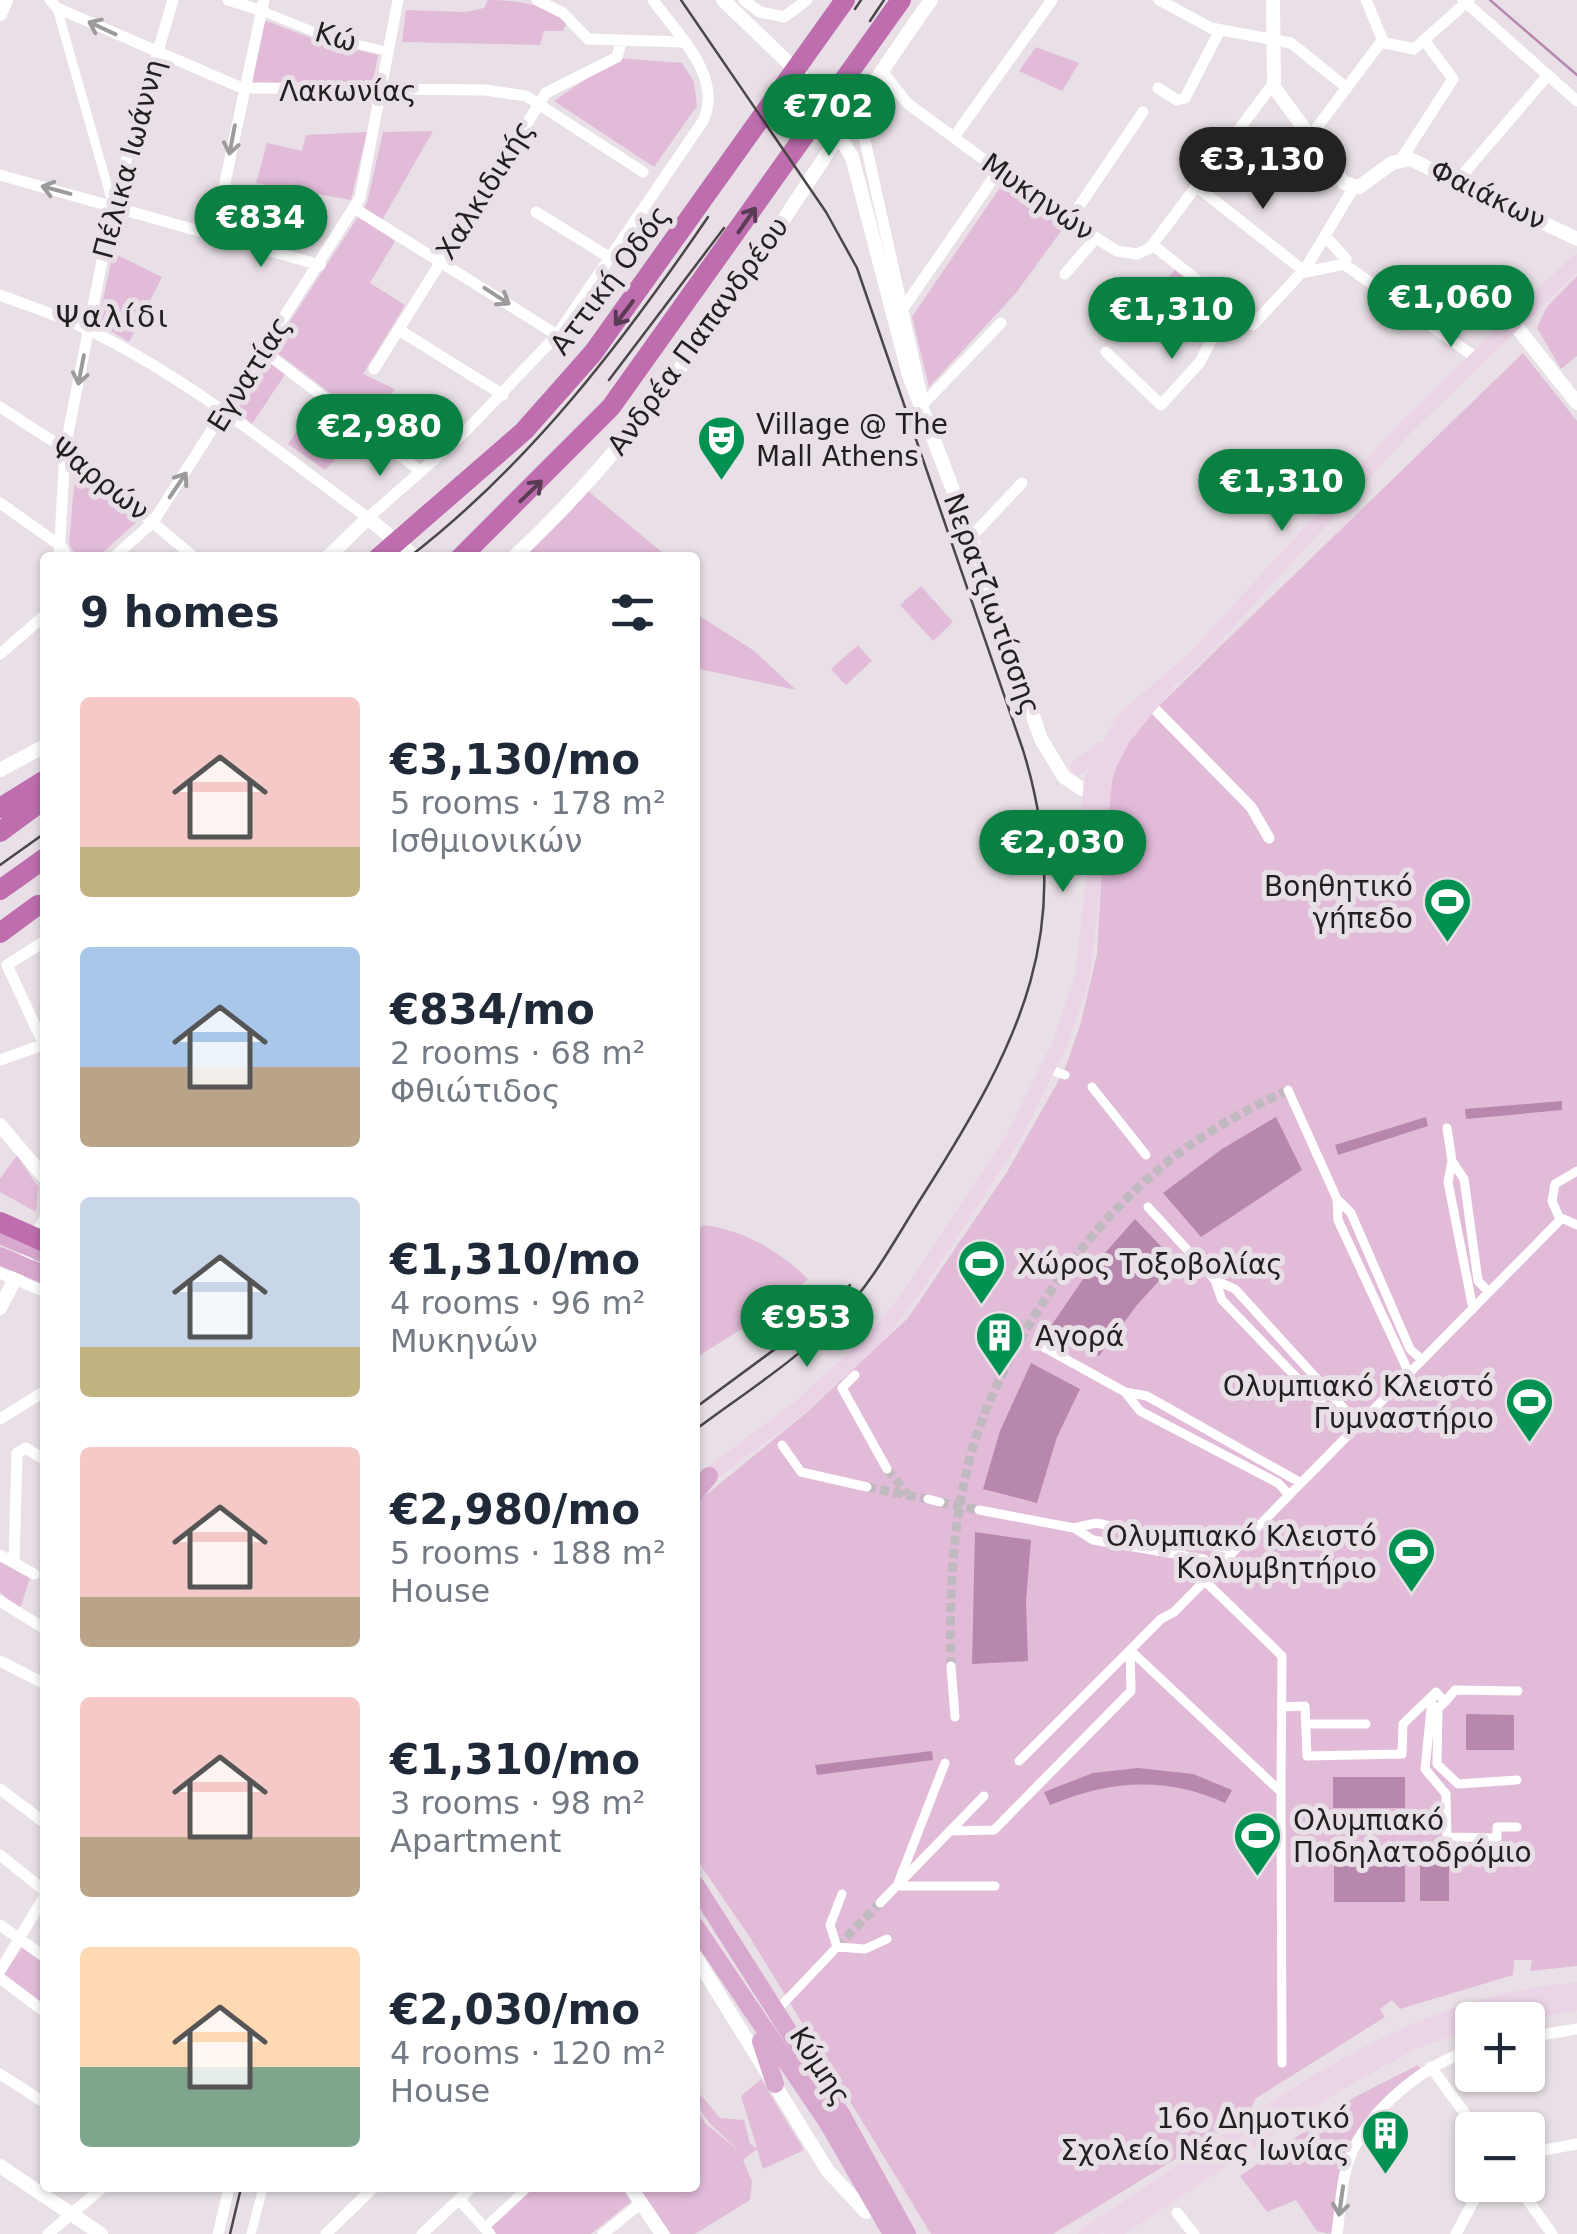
<!DOCTYPE html>
<html lang="en">
<head>
<meta charset="utf-8">
<style>
	:root { --surface:#fff; --page:#f6f6f7; --text:#1f2937; --muted:#747a83; --accent:#0b8043 }
	body { margin:0; font-family:"DejaVu Sans",sans-serif; background:var(--page); color:var(--text); height:100vh; display:flex; flex-direction:column; font-size:38px; white-space:nowrap }
	* { box-sizing:border-box; margin:0 }
	p { font-size:32px; color:var(--muted) }
	.icon { flex:none; width:55px; height:55px; fill:none; stroke:currentColor; stroke-width:2; stroke-linecap:round; stroke-linejoin:round }
	.map { position:relative; flex:1; overflow:hidden }
	.drawer { position:absolute; left:40px; top:552px; width:660px; height:1640px; display:flex; flex-direction:column; background:var(--surface); border-radius:10px; box-shadow:0 2px 8px #0004 }
	.drawer>* { flex:none }
	.buttons { position:absolute; left:1455px; top:2002px; display:grid; gap:20px }
	.buttons a { display:grid; place-items:center; width:90px; height:90px; border-radius:10px; background:var(--surface); box-shadow:0 2px 8px #0004; font-size:50px }
	.price { position:absolute; translate:-50% -85px; padding:0 22px; border-radius:35px; background:var(--accent); color:#fff; font-size:32px; line-height:65px; filter:drop-shadow(0 2px 5px #0008) }
	.price::after { content:''; position:absolute; left:50%; top:60px; width:30px; height:22px; margin-left:-15px; background:inherit; clip-path:polygon(0 0,100% 0,50% 100%) }
	.price.on { background:#222; color:#fff }
	ul { padding:0; list-style:none }
	li { display:flex; align-items:center; gap:30px; height:250px; padding:0 40px }
	li span { display:grid; place-items:center; flex:none; width:280px; height:200px; border-radius:10px; color:#555 }
	li>.icon { margin-inline-start:auto }
	span .icon { width:120px; height:120px; fill:#fffc; stroke-width:1 }
	li b { font-size:42px }
	h2 { display:flex; justify-content:space-between; align-items:center; height:120px; padding:0 40px; font-size:42px }
	.map>svg:first-child { display:block }
	.green { fill:#e2bbd9 }
	.water { fill:#b787ad }
	.lines { fill:none; stroke-linecap:round; stroke-linejoin:round }
	.stream { stroke:#b787ad; stroke-width:2.5 }
	.pedestrian-tunnel { stroke:#c0b9bf; stroke-width:9; stroke-dasharray:9 4.5; stroke-linecap:butt }
	.pedestrian { stroke:#fff; stroke-width:9 }
	.minor { stroke:#fff; stroke-width:11 }
	.tertiary { stroke:#fff; stroke-width:14 }
	.secondary { stroke:#ecd4e7; stroke-width:15 }
	.primary { stroke:#d8a8cf; stroke-width:18 }
	.motorway { stroke:#be6eaf; stroke-width:20 }
	.rail { stroke:#4a4649; stroke-width:2.5 }
	.oneway { stroke:#9c9a9b }
	.oneway2 { stroke:#593b53 }
	.labels { text-anchor:middle; dominant-baseline:central; stroke-width:10; stroke-linejoin:round; paint-order:stroke }
	.street-label { font-size:28px; fill:#221f21; stroke:#e8e0e6 }
	.poi-label { font-size:28px; fill:#221f21; stroke:#e8e0e6; text-anchor:start }
	.neighbourhood-label { font-size:30px; letter-spacing:2.5px; fill:#221f21; stroke:#e8e0e6 }
</style>
</head>
<body>
<div class="map">
<svg width="1577" height="2234" viewBox="0 0 1577 2234">
	<rect width="100%" height="100%" fill="#e8e0e6"/>
	<!-- green -->
	<path class="green" d="M488,0C514,0 547,4 567,21L563,31H544L540,45L402,42L406,10L466,12L484,8Z
		M264,20L319,41L378,55L373,81L252,84Z
		M1036,47L1079,63L1062,91L1019,71Z
		M617,58L682,63L694,82L697,106L654,167L554,101Z
		M433,131L377,229L395,241L370,283L405,305L363,374L395,389L370,423L272,349L367,203L383,132Z
		M367,132L351,200L256,183L267,143L302,151L306,135Z
		M1003,183L1064,227L1016,293L929,387L912,317Z
		M113,253L162,277L129,342L98,323Z
		M1175,269L1219,305L1179,337L1157,316L1170,300L1159,290Z
		M1577,276V356L1561,369L1537,328L1546,308Z
		M1523,353L1577,421V1966L1530,1971L1532,1960H1514L1513,1975L1400,2009L1392,2000L1380,2009L1385,2017L1255,2099L1249,2114L1053,2234H931L749,1936L695,1857V1504L806,1413L908,1318L1007,1172L1064,1071L1080,1026L1097,954L1106,798L1117,764L1136,728Z
		M267,359L286,373L252,424L237,410Z
		M344,419L362,432L325,470L288,444L302,424L325,444Z
		M76,464L83,471V484L94,480L141,518L98,557H77L69,544Z
		M588,491L663,553L659,558H524Z
		M921,586L953,622L933,641L900,605Z
		M695,613L753,650L796,690L695,668Z
		M858,645L872,661L846,685L831,669Z
		M17,1155L38,1187L36,1212L0,1192V1179Z
		M704,1225C743,1230 780,1251 808,1279L767,1313L697,1357L695,1371V1232Z
		M0,1562L30,1578L20,1609L0,1592Z
		M22,1948L45,1964V2005L3,1975Z
		M1418,2065L1420,2068L1354,2136L1342,2170L1331,2234L1317,2231L1296,2200L1267,2212L1240,2176L1353,2098Z
		M761,2079L804,2150L763,2169L757,2149L743,2160L752,2181L750,2200L695,2234H671L639,2188H695V2107L706,2124L738,2150C719,2130 695,2117 695,2088L720,2118L744,2120L750,2144L757,2148L741,2096Z
		M530,2188H623L632,2201L591,2234H496L490,2226Z"/>
	<!-- water -->
	<path class="water" d="M1562,1101V1110L1466,1119L1465,1109Z
		M1276,1117L1302,1170L1201,1237L1163,1193L1222,1149Z
		M1426,1117L1428,1126L1338,1155L1335,1145Z
		M1135,1219L1176,1262L1137,1305L1099,1356L1051,1326L1088,1272Z
		M1031,1363L1080,1389L1057,1437L1037,1503L983,1489L1000,1431Z
		M975,1532L1031,1540L1026,1601L1028,1661L972,1664Z
		M1466,1714L1514,1715V1750H1466Z
		M932,1751L933,1760L817,1775L815,1765Z
		M1138,1768L1193,1774L1232,1790L1225,1803C1166,1776 1110,1780 1050,1805L1044,1792L1093,1773Z
		M1333,1777H1405V1808H1333Z
		M1449,1864V1901H1420V1865Z
		M1334,1866H1405V1902H1334Z"/>
	<g class="lines">
		<!-- stream -->
		<path class="stream" d="M1490,0L1577,75"/>
		<!-- pedestrian-tunnel -->
		<path class="pedestrian-tunnel" d="M887,1469L907,1494
			M867,1487L928,1499
			M940,1502L979,1510
			M951,1666C949,1598 952,1528 969,1461C995,1361 1074,1242 1152,1175C1193,1139 1239,1113 1288,1090
			M837,1947L880,1903"/>
		<!-- pedestrian -->
		<path class="pedestrian" d="M57,8L112,202
			M260,10L324,36L389,52
			M1048,1069L1065,1075
			M1092,1087L1146,1155
			M1288,1090L1337,1199L1338,1220L1409,1373
			M1447,1128L1452,1161L1448,1182L1473,1309
			M1452,1161L1464,1179L1478,1281L1489,1292
			M1577,1171L1555,1184L1552,1201L1559,1217L1577,1225
			M1337,1199L1351,1213L1410,1349L1422,1360
			M1148,1207L1215,1280L1222,1300L1349,1432
			M1215,1280L1235,1289L1358,1424
			M1040,1345L1125,1392L1140,1411L1278,1483L1289,1495
			M855,1375L842,1388L887,1469
			M1125,1392L1147,1396L1301,1483
			M782,1445L801,1472L867,1487
			M928,1499L940,1502
			M979,1510L1074,1528L1093,1540L1204,1559L1215,1569
			M1074,1528L1096,1523L1234,1550
			M1205,1581L1282,1656L1281,1792
			M1130,1650L1281,1792L1282,2063
			M951,1666L955,1717
			M1432,1700L1425,1769L1446,1794L1447,1837L1497,1838V1827H1517
			M1445,1702L1455,1690L1518,1691
			M1282,1707L1305,1706L1307,1756L1402,1754L1403,1724L1436,1692L1445,1702L1438,1708L1437,1764L1458,1784L1517,1780
			M1306,1724H1366
			M1019,1761L1161,1619L1174,1612L1561,1219
			M945,1763L897,1886H995
			M950,1831L994,1830L1131,1691L1130,1650
			M842,1894L830,1925L837,1947L865,1949L887,1939
			M880,1903L984,1796
			M781,2006L837,1947
			M485,2227L527,2188
			M251,2234L263,2188"/>
		<!-- minor -->
		<path class="minor" d="M50,0L57,8L242,88L485,90L526,96L643,172
			M228,0L260,10
			M537,0L563,13L588,39L683,42
			M744,0L760,12L784,17L807,0
			M1159,0L1211,28L1291,43L1347,88
			M1366,0L1383,41
			M1463,0L1577,101
			M881,70L907,103L1056,213L1117,251L1137,254L1150,248L1273,84
			M1158,88L1177,100L1185,98L1220,30
			M857,105L923,401
			M954,137L1052,0
			M1309,138L1381,42L1414,49L1469,0
			M1402,158L1453,79L1424,40
			M0,175L320,265
			M1459,179L1548,75
			M1196,186L1304,271L1354,187
			M354,208L557,335
			M536,212L612,259
			M1069,221L1143,112
			M214,234L264,0
			M1326,237L1346,259L1344,264
			M1153,245L1253,325L1301,273L1344,264L1475,357
			M1065,274L1096,238
			M0,295C31,307 63,317 93,332C192,381 280,453 368,518L463,434L557,335L703,121C724,77 677,34 653,0
			M902,310L999,170
			M399,330L503,395
			M262,350L419,470
			M1106,352L1161,405L1200,362L1228,306
			M374,369L546,93L617,57L621,42
			M924,403L1001,323
			M0,407L65,449L195,558
			M0,503L61,546L68,558
			M971,537L1022,483
			M59,558L65,449L113,205L173,0
			M113,558L153,522L360,198L398,0
			M0,654L45,615
			M1150,704L1251,807L1269,838
			M45,941L7,965L45,1047
			M0,1060L45,1044
			M0,1273L45,1292
			M0,1419L45,1391
			M0,1555L34,1574
			M14,1562L17,1453L26,1448L45,1460
			M0,1601L45,1629
			M0,1661L45,1684
			M0,1789L45,1823
			M0,1855L45,1891
			M0,1925L45,1957
			M0,1971L45,1895
			M0,1978L45,2012
			M1528,2037L1577,2029
			M1431,2067L1477,2130
			M0,2074L45,2103
			M1528,2153L1577,2144
			M1517,2185L1552,2234
			M459,2199L490,2234
			M1177,2213L1194,2234
			M48,2234L102,2188
			M218,2234L229,2188
			M326,2234L373,2188
			M422,2234L471,2188
			M603,2234L641,2203
			M1337,2234C1341,2205 1341,2168 1357,2142C1380,2101 1428,2063 1472,2050
			M1456,2234L1482,2185"/>
		<!-- tertiary -->
		<path class="tertiary" d="M723,0L801,75L852,157L909,375L971,537L1041,739L1064,777L1082,789L1100,791
			M1273,0L1274,87L1344,183L1359,187L1392,163L1410,159L1577,239
			M0,14L6,0
			M1512,321L1577,403
			M327,558L368,518L416,558
			M513,558C686,398 796,189 931,0
			M0,770L45,746
			M0,1125L45,1178
			M0,1308L45,1221
			M695,1956L828,2171L866,2212
			M0,2166L101,2234
			M631,2188L662,2234"/>
		<!-- secondary -->
		<path class="secondary" d="M1078,767L1102,749
			M1087,852L1091,782L1123,720L1195,658L1406,427L1577,262
			M700,1482L800,1407L880,1333L912,1292L1013,1138L1059,1045L1082,980L1106,771L1123,738L1167,684
			M1475,2020L1577,2003
			M1086,2234C1243,2137 1386,2004 1577,1990
			M1111,2234L1340,2082L1413,2042L1472,2021"/>
		<!-- primary -->
		<path class="primary" d="M0,1235L45,1254
			M0,1256L45,1275
			M695,1493L709,1476
			M695,1884L841,2114L907,2234
			M695,1926L828,2123L892,2234
			M761,2041L775,2084"/>
		<!-- motorway -->
		<path class="motorway" d="M378,558L524,431L593,353L845,0
			M460,558L611,407L901,0
			M0,808L45,780
			M0,832L45,799
			M0,890L45,858
			M0,933L38,905
			M0,1222L45,1242"/>
		<!-- rail -->
		<path class="rail" d="M681,0L826,212L857,268L1023,750C1078,929 1020,1042 925,1192C898,1234 874,1281 839,1317C797,1360 743,1394 695,1430
			M855,9L861,0
			M870,21L884,0
			M609,380L724,228
			M408,558C530,464 622,343 708,217
			M0,865L45,833
			M695,1408L813,1321L850,1285
			M230,2234L241,2188"/>
	</g>
	<!-- one-way arrows -->
	<defs><path id="oneway-shaft" d="M-6 0H5M1.5-3L5.5 0L1.5 3" fill="none" stroke-width="1.6" stroke-linecap="round" stroke-linejoin="round" transform="scale(2.5)"/></defs>
	<g class="oneway">
		<use href="#oneway-shaft" transform="translate(102 28) rotate(-155)"/>
		<use href="#oneway-shaft" transform="translate(232 140) rotate(101)"/>
		<use href="#oneway-shaft" transform="translate(56 190) rotate(-165)"/>
		<use href="#oneway-shaft" transform="translate(497 296) rotate(33)"/>
		<use href="#oneway-shaft" transform="translate(81 370) rotate(101)"/>
		<use href="#oneway-shaft" transform="translate(178 485) rotate(-56)"/>
		<use href="#oneway-shaft" transform="translate(1341 2201) rotate(98)"/>
	</g>
	<g class="oneway2">
		<use href="#oneway-shaft" transform="translate(747 220) rotate(-55)"/>
		<use href="#oneway-shaft" transform="translate(624 313) rotate(127)"/>
		<use href="#oneway-shaft" transform="translate(531 491) rotate(-44)"/>
	</g>
	<!-- icons -->
	<defs>
		<symbol id="theatre-pin" viewBox="-11 -11 22 30"><path d="M0 17L-7.5 6A9.5 9.5 0 1 1 7.5 6Z" fill="#019150" stroke="#e8e0e6"/><path d="M-5-5.5Q0-4 5-5.5V0Q5 5 0 6Q-5 5-5 0ZM-3.3-2.5H-1v1.5H-3.3ZM1-2.5H3.3v1.5H1ZM-2.8 1Q0 5.5 2.8 1Z" fill="#fff"/></symbol>
		<symbol id="stadium-pin" viewBox="-11 -11 22 30"><path d="M0 17L-7.5 6A9.5 9.5 0 1 1 7.5 6Z" fill="#019150" stroke="#e8e0e6"/><path d="M0-5a6.5 5 0 1 0 0 10a6.5 5 0 1 0 0-10ZM-3.5-1.8h7v3.6h-7Z" fill="#fff"/></symbol>
		<symbol id="building-pin" viewBox="-11 -11 22 30"><path d="M0 17L-7.5 6A9.5 9.5 0 1 1 7.5 6Z" fill="#019150" stroke="#e8e0e6"/><path d="M-4-6H4V6H1V3H-1V6H-4ZM-2.5-4.3h1.7v1.8h-1.7ZM.8-4.3h1.7v1.8H.8ZM-2.5-1h1.7V.8h-1.7ZM.8-1h1.7V.8H.8Z" fill="#fff"/></symbol>
	</defs>
	<g fill-rule="evenodd">
		<use href="#theatre-pin" x="694" y="412" width="55" height="75"/>
		<use href="#stadium-pin" x="1420" y="874" width="55" height="75"/>
		<use href="#stadium-pin" x="954" y="1236" width="55" height="75"/>
		<use href="#building-pin" x="972" y="1308" width="55" height="75"/>
		<use href="#stadium-pin" x="1502" y="1374" width="55" height="75"/>
		<use href="#stadium-pin" x="1384" y="1524" width="55" height="75"/>
		<use href="#stadium-pin" x="1230" y="1808" width="55" height="75"/>
		<use href="#building-pin" x="1358" y="2106" width="55" height="75"/>
	</g>
	<g class="labels">
		<!-- street labels -->
		<g class="street-label">
			<text transform="translate(336 37) rotate(16)">Κώ</text>
			<text x="348" y="91">Λακωνίας</text>
			<text transform="translate(129 159) rotate(-75)">Πέλικα Ιωάννη</text>
			<text transform="translate(485 190) rotate(-58)">Χαλκιδικής</text>
			<text transform="translate(1488 195) rotate(26)">Φαιάκων</text>
			<text transform="translate(1038 197) rotate(35)">Μυκηνών</text>
			<text transform="translate(610 280) rotate(-53)">Αττική Οδός</text>
			<text transform="translate(698 336) rotate(-54)">Ανδρέα Παπανδρέου</text>
			<text transform="translate(249 374) rotate(-58)">Εγνατίας</text>
			<text transform="translate(100 479) rotate(38)">Ψαρρών</text>
			<text transform="translate(992 604) rotate(70)">Νερατζιωτίσσης</text>
			<text transform="translate(820 2066) rotate(57)">Κύμης</text>
		</g>
		<!-- poi labels -->
		<g class="poi-label">
			<text x="756" y="424">Village @ The<tspan x="756" dy="32">Mall Athens</tspan></text>
			<text x="1413" y="886" text-anchor="end">Βοηθητικό<tspan x="1413" dy="32">γήπεδο</tspan></text>
			<text x="1017" y="1264">Χώρος Τοξοβολίας</text>
			<text x="1035" y="1336">Αγορά</text>
			<text x="1494" y="1386" text-anchor="end">Ολυμπιακό Κλειστό<tspan x="1494" dy="32">Γυμναστήριο</tspan></text>
			<text x="1377" y="1536" text-anchor="end">Ολυμπιακό Κλειστό<tspan x="1377" dy="32">Κολυμβητήριο</tspan></text>
			<text x="1293" y="1820">Ολυμπιακό<tspan x="1293" dy="32">Ποδηλατοδρόμιο</tspan></text>
			<text x="1350" y="2118" text-anchor="end">16ο Δημοτικό<tspan x="1350" dy="32">Σχολείο Νέας Ιωνίας</tspan></text>
		</g>
		<!-- neighbourhood labels -->
		<g class="neighbourhood-label">
			<text x="113" y="316">Ψαλίδι</text>
		</g>
	</g>
</svg>
<div class="buttons">
<a>+</a>
<a>−</a>
</div>
<b class="price" style="left:829px;top:159px">€702</b>
<b class="price on" style="left:1263px;top:212px">€3,130</b>
<b class="price" style="left:261px;top:270px">€834</b>
<b class="price" style="left:1451px;top:350px">€1,060</b>
<b class="price" style="left:1172px;top:362px">€1,310</b>
<b class="price" style="left:380px;top:479px">€2,980</b>
<b class="price" style="left:1282px;top:534px">€1,310</b>
<b class="price" style="left:1063px;top:895px">€2,030</b>
<b class="price" style="left:807px;top:1370px">€953</b>
<section class="drawer">
<h2>9 homes<svg class="icon" aria-label="filters" viewBox="0 0 24 24"><path d="M4 7h16M4 17h16"/><circle cx="9" cy="7" r="2"/><circle cx="15" cy="17" r="2"/></svg></h2>
<ul>
<li><span style="background:linear-gradient(#f6c9c9 75%,#c2b280 0)"><svg class="icon" aria-label="home" viewBox="0 0 24 24"><path d="M3 11l9-7 9 7M6 9v11h12V9"/></svg></span><div><b>€3,130/mo</b><p>5 rooms · 178 m²</p><p>Ισθμιονικών</p></div></li>
<li><span style="background:linear-gradient(#a9c7e8 60%,#b9a48a 0)"><svg class="icon" aria-label="home" viewBox="0 0 24 24"><path d="M3 11l9-7 9 7M6 9v11h12V9"/></svg></span><div><b>€834/mo</b><p>2 rooms · 68 m²</p><p>Φθιώτιδος</p></div></li>
<li><span style="background:linear-gradient(#c9d6e8 75%,#c2b280 0)"><svg class="icon" aria-label="home" viewBox="0 0 24 24"><path d="M3 11l9-7 9 7M6 9v11h12V9"/></svg></span><div><b>€1,310/mo</b><p>4 rooms · 96 m²</p><p>Μυκηνών</p></div></li>
<li><span style="background:linear-gradient(#f6c9c9 75%,#b9a48a 0)"><svg class="icon" aria-label="home" viewBox="0 0 24 24"><path d="M3 11l9-7 9 7M6 9v11h12V9"/></svg></span><div><b>€2,980/mo</b><p>5 rooms · 188 m²</p><p>House</p></div></li>
<li><span style="background:linear-gradient(#f6c9c9 70%,#b9a48a 0)"><svg class="icon" aria-label="home" viewBox="0 0 24 24"><path d="M3 11l9-7 9 7M6 9v11h12V9"/></svg></span><div><b>€1,310/mo</b><p>3 rooms · 98 m²</p><p>Apartment</p></div></li>
<li><span style="background:linear-gradient(#ffd9b3 60%,#7fa58c 0)"><svg class="icon" aria-label="home" viewBox="0 0 24 24"><path d="M3 11l9-7 9 7M6 9v11h12V9"/></svg></span><div><b>€2,030/mo</b><p>4 rooms · 120 m²</p><p>House</p></div></li>
</ul>
</section>
</div>
</body>
</html>
